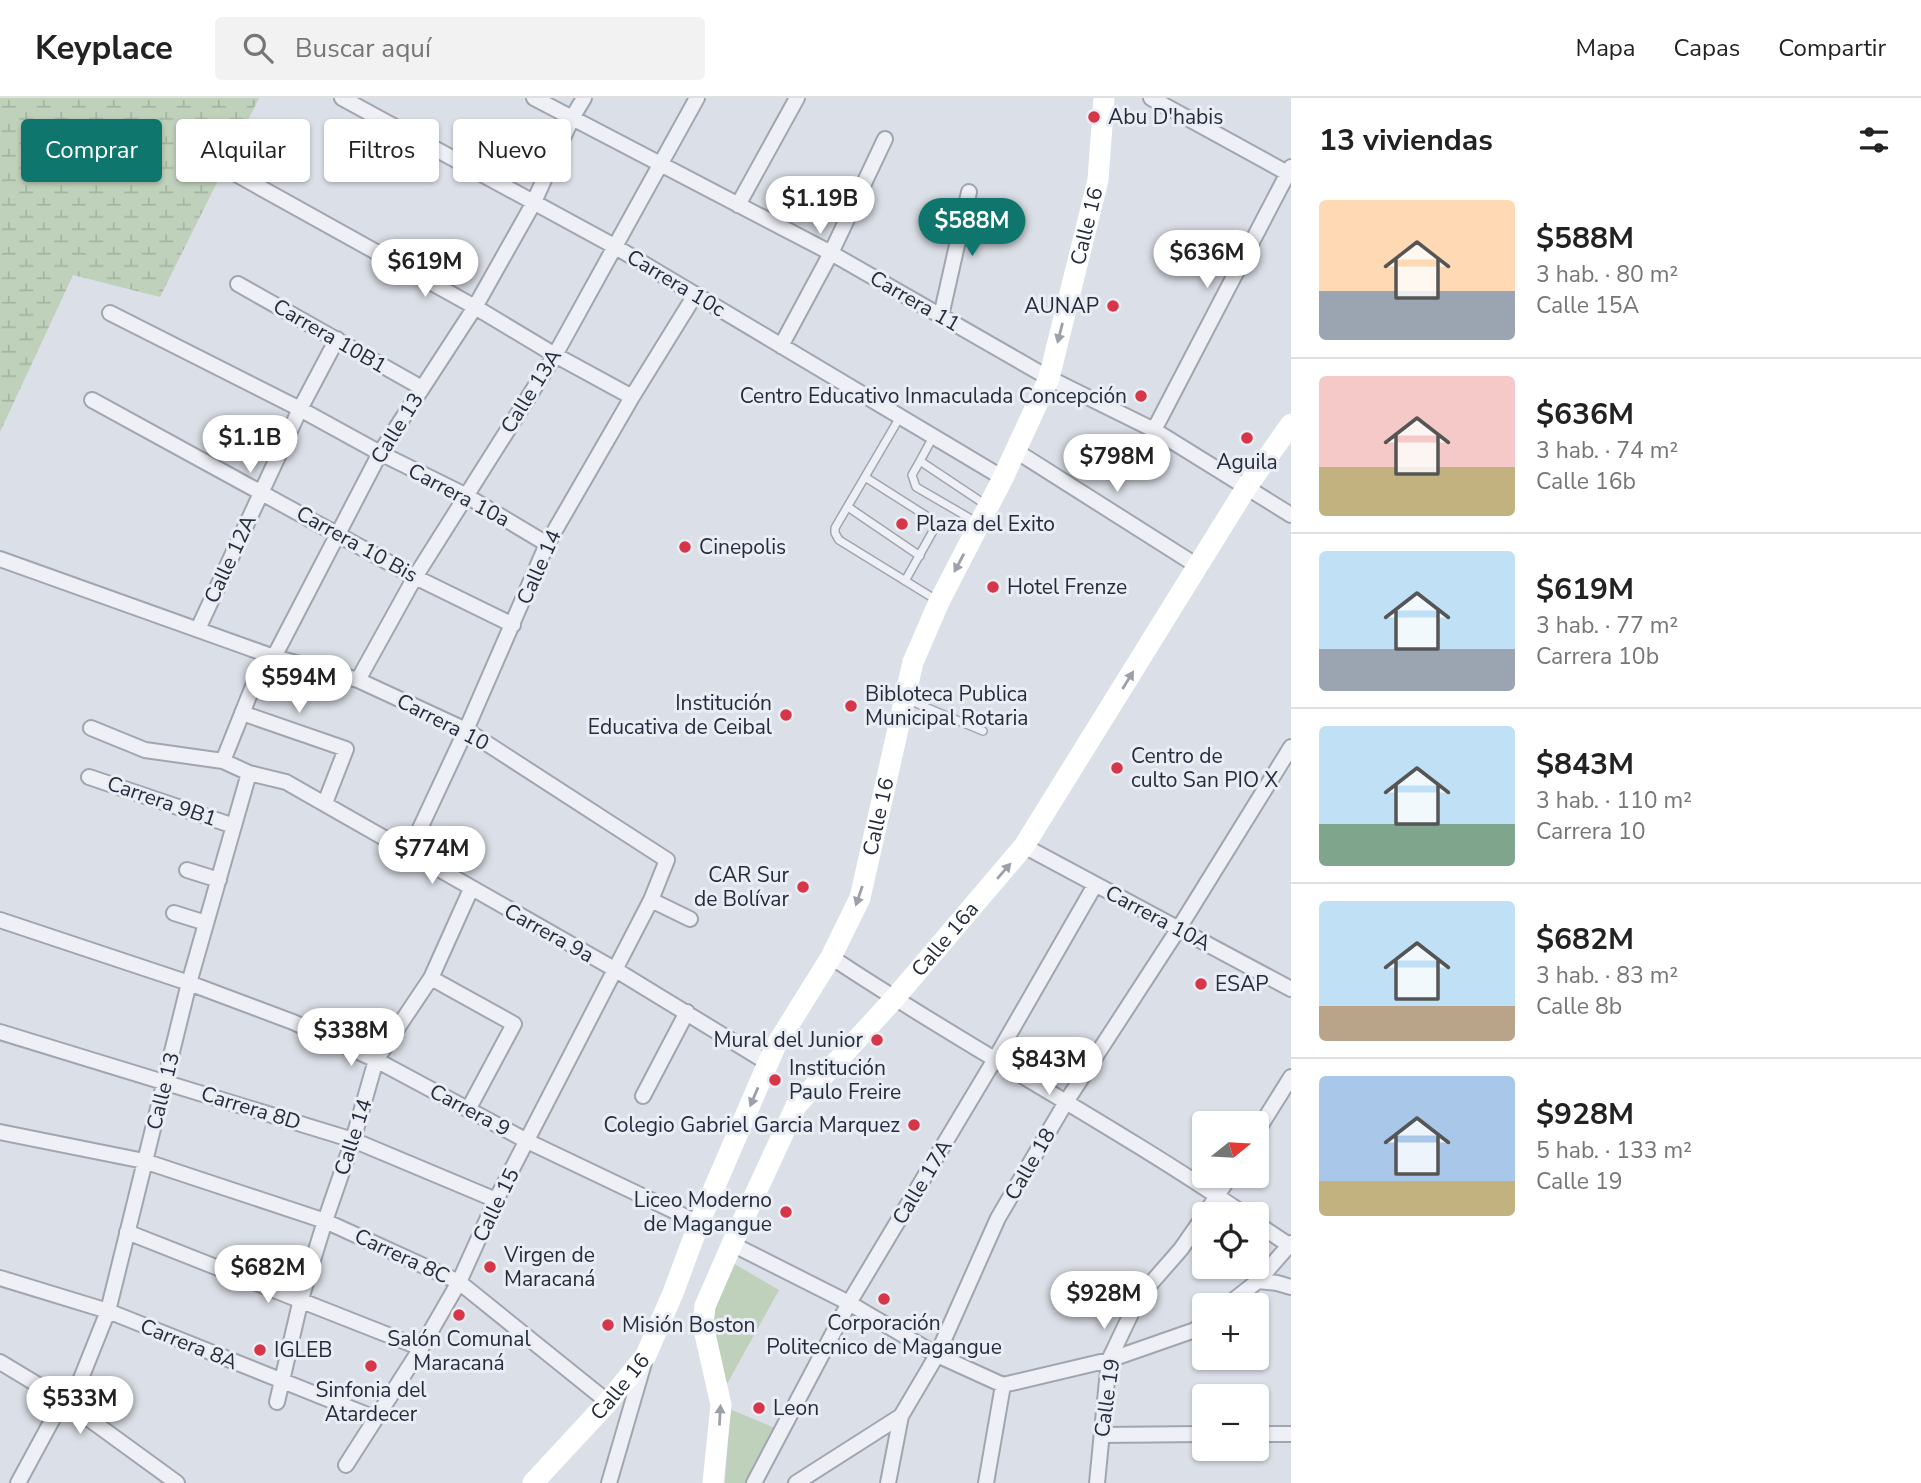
<!DOCTYPE html>
<html lang="es">
<head>
<meta charset="utf-8">
<style>
	:root { --surface:#fff; --page:#f2f2f2; --text:#222; --muted:#767676; --line:#e0e0e0; --accent:#0f766e }
	body { margin:0; font-family:"Nunito Sans",sans-serif; background:var(--page); color:var(--text); height:100vh; display:flex; flex-direction:column; font-size:26px; white-space:nowrap }
	* { box-sizing:border-box; margin:0 }
	p { font-size:23px; color:var(--muted) }
	.icon { flex:none; width:38px; height:38px; fill:none; stroke:currentColor; stroke-width:2; stroke-linecap:round; stroke-linejoin:round }
	.map { position:relative; flex:1; overflow:hidden }
	.sheet { display:flex; flex-direction:column; background:var(--surface); width:630px }
	.sheet>* { flex:none }
	.top-card { position:absolute; left:21px; top:21px; width:665px; height:63px; display:flex; gap:14px }
	.needle { width:46px; rotate:72deg }
	.buttons { position:absolute; left:1192px; top:1013px; display:grid; gap:14px }
	.buttons a { display:grid; place-items:center; width:77px; height:77px; border-radius:7px; background:var(--surface); box-shadow:0 2px 5px #0004; font-size:35px }
	.price { position:absolute; translate:-50% -60px; padding:0 16px; border-radius:24px; background:#fff; color:#222; font-size:23px; line-height:46px; filter:drop-shadow(0 2px 4px #0008) }
	.price::after { content:''; position:absolute; left:50%; top:42px; width:21px; height:16px; margin-left:-10px; background:inherit; clip-path:polygon(0 0,100% 0,50% 100%) }
	.price.on { background:var(--accent); color:#fff }
	ul { padding:0; list-style:none }
	li { display:flex; align-items:center; gap:21px; height:175px; padding:0 28px }
	li+li { border-top:2px solid var(--line) }
	li span { display:grid; place-items:center; flex:none; width:196px; height:140px; border-radius:7px; color:#555 }
	li>.icon { margin-inline-start:auto }
	span .icon { width:84px; height:84px; fill:#fffc; stroke-width:1 }
	li b { font-size:30px }
	h2 { display:flex; justify-content:space-between; align-items:center; height:84px; padding:0 28px; font-size:30px }
	.tag { padding:0 24px; border-radius:7px; background:var(--surface); box-shadow:0 2px 5px #0004; font-size:24px; line-height:63px }
	.tag.on { background:var(--accent); color:#fff }
	header { display:flex; align-items:center; gap:42px; box-sizing:border-box; height:98px; padding:0 35px; background:var(--surface); border-bottom:2px solid var(--line) }
	header strong { font-size:33px }
	nav { display:flex; gap:38px; margin-inline-start:auto; font-size:24px }
	.search { width:490px; height:63px; background:var(--page); display:flex; align-items:center; gap:18px; box-sizing:border-box; padding:0 24px; border-radius:7px; color:var(--muted); font-size:26px }
	main { display:flex; flex:1; min-height:0 }
	.map>svg:first-child { display:block }
	.wetland { fill:url(#wetland-marsh) }
	.green { fill:#c0d1bb }
	.lines { fill:none; stroke-linecap:round; stroke-linejoin:round }
	.lane-casing { stroke:#a0a6b1; stroke-width:10 }
	.street-casing { stroke:#a0a6b1; stroke-width:18 }
	.lane { stroke:#eef0f5; stroke-width:7 }
	.street { stroke:#eef0f5; stroke-width:14 }
	.secondary { stroke:#fff; stroke-width:21 }
	.oneway { fill:#9ca0a8 }
	.poi-dot { fill:#d63648; stroke:#eaeef4; stroke-width:2.5 }
	.labels { text-anchor:middle; dominant-baseline:central; stroke-width:6; stroke-linejoin:round; paint-order:stroke }
	.poi-label { font-size:21px; fill:#242c3d; stroke:#eaeef4; text-anchor:start }
	.street-label { font-size:21px; fill:#242c3d; stroke:#eaeef4 }
</style>
</head>
<body>
<header>
<strong>Keyplace</strong>
<div class="search"><svg class="icon" aria-label="search" viewBox="0 0 24 24"><circle cx="10" cy="10" r="6"/><path d="M15 15l6 6"/></svg>Buscar aquí</div>
<nav><a>Mapa</a><a>Capas</a><a>Compartir</a></nav>
</header>
<main>
<div class="map">
<svg width="1291" height="1385" viewBox="0 0 1291 1385">
	<defs>
		<pattern id="wetland-marsh" width="20" height="14" patternUnits="userSpaceOnUse" patternTransform="scale(1.75)"><rect width="20" height="14" fill="#c0d1bb"/><path d="M1 5h8M5 5V1M11 12h8M15 12V8" fill="none" stroke="#a5b4a2"/></pattern>
	</defs>
	<rect width="100%" height="100%" fill="#dbdfe7"/>
	<!-- wetland -->
	<path class="wetland" d="M0,0H259L160,199L73,177L0,334Z"/>
	<!-- green -->
	<path class="green" d="M733,1165L779,1192L727,1286L718,1266L709,1219Z
		M730,1311L777,1331L746,1385H725Z"/>
	<g class="lines">
		<defs>
			<path id="lane" d="M900,319L835,430V435L839,442L938,503
				M933,339L920,363L986,407
				M920,363L912,377L916,389L978,425
				M865,379L928,419L933,425V433L905,483
				M848,409L920,458
				M906,601L983,633"/>
			<path id="street" d="M342,0L614,148L1003,380
				M534,0L831,155L1049,280L1154,332L1291,417
				M1151,0L1291,77
				M234,75L475,209L555,257L632,299
				M738,107L797,0
				M238,186L422,290
				M110,215L300,311L380,355L465,397L547,446
				M941,218L969,94
				M781,248L831,155L885,41
				M92,302L415,479L513,527
				M1154,332L1291,69
				M1016,353L1199,469
				M0,461L274,559L358,582L466,632L667,762L651,802L496,1102L459,1184L421,1250L346,1367
				M198,531L300,311L337,241
				M358,582L415,479L555,257L697,0
				M242,615L346,651L325,705
				M91,630L145,652L223,663L249,675L286,684L616,872L768,965
				M223,663L263,563L274,559L380,355L475,209L533,106L572,20L584,0
				M89,679L234,728
				M1024,748L1291,891
				M409,754L466,632L547,446L632,299L695,197
				M187,772L219,782
				M651,802L690,821
				M174,815L206,825
				M0,822L189,885L293,924L376,962L527,1043L699,1125
				M831,859C966,949 1110,1025 1244,1116
				M431,880L514,926L469,1010
				M0,934L353,1042L496,1102
				M643,998L687,914
				M0,1034L144,1063L325,1123L459,1184L608,1304
				M1256,1035L1291,979
				M1205,1116L1230,1078
				M1256,1125L1289,1147
				M127,1134L421,1250
				M732,1146L849,1205L937,1257L1003,1287
				M0,1180L108,1213L375,1320
				M1258,1183L1277,1185L1291,1189
				M1226,1208L1258,1183L1291,1145
				M0,1264L63,1302L177,1385
				M1003,1287L1109,1262L1195,1232L1204,1224
				M277,1304L301,1201L325,1123L353,1042L376,962L431,880L471,791
				M70,1308L108,1213L189,885L249,675
				M1256,1336H1291
				M1102,1337L1204,1336
				M18,1385L63,1302
				M609,1385L644,1265
				M754,1385L849,1205L995,961L1095,787
				M796,1385L901,1318
				M888,1385L901,1318L937,1257L998,1120L1066,1004L1179,830L1291,649
				M986,1385L1003,1287
				M1097,1385L1109,1262L1139,1199L1181,1151L1204,1118"/>
		</defs>
		<!-- lane casing -->
		<use href="#lane" class="lane-casing"/>
		<!-- street casing -->
		<use href="#street" class="street-casing"/>
		<!-- lane -->
		<use href="#lane" class="lane"/>
		<!-- street -->
		<use href="#street" class="street"/>
		<!-- secondary -->
		<g class="secondary">
			<path id="s1" d="M533,1385L608,1304L646,1257L673,1195L699,1125L775,949L831,859L860,800L913,564L939,504L1003,380L1049,280L1098,82L1104,0"/>
			<path id="s2" d="M713,1385L721,1307L703,1227L705,1208L732,1146L796,1008L894,901L1024,748L1246,390L1291,326"/>
		</g>
	</g>
	<!-- one-way arrows -->
	<defs><path id="oneway-solid" d="M-6-.8H1V-3.2L6.5 0L1 3.2V.8H-6Z" transform="scale(1.75)"/></defs>
	<g class="oneway">
		<use href="#oneway-solid" transform="translate(1060 235) rotate(104)"/>
		<use href="#oneway-solid" transform="translate(959 465) rotate(118)"/>
		<use href="#oneway-solid" transform="translate(1128 582) rotate(-58)"/>
		<use href="#oneway-solid" transform="translate(1004 773) rotate(-49)"/>
		<use href="#oneway-solid" transform="translate(859 798) rotate(109)"/>
		<use href="#oneway-solid" transform="translate(754 999) rotate(113)"/>
		<use href="#oneway-solid" transform="translate(720 1317) rotate(-87)"/>
	</g>
	<!-- markers -->
	<g class="poi-dot">
		<circle cx="1094" cy="19" r="7"/>
		<circle cx="1113" cy="208" r="7"/>
		<circle cx="1141" cy="298" r="7"/>
		<circle cx="1247" cy="340" r="7"/>
		<circle cx="902" cy="426" r="7"/>
		<circle cx="685" cy="449" r="7"/>
		<circle cx="993" cy="489" r="7"/>
		<circle cx="851" cy="608" r="7"/>
		<circle cx="786" cy="617" r="7"/>
		<circle cx="1117" cy="670" r="7"/>
		<circle cx="803" cy="789" r="7"/>
		<circle cx="1201" cy="886" r="7"/>
		<circle cx="877" cy="942" r="7"/>
		<circle cx="775" cy="982" r="7"/>
		<circle cx="914" cy="1027" r="7"/>
		<circle cx="786" cy="1114" r="7"/>
		<circle cx="490" cy="1169" r="7"/>
		<circle cx="884" cy="1201" r="7"/>
		<circle cx="459" cy="1217" r="7"/>
		<circle cx="608" cy="1227" r="7"/>
		<circle cx="260" cy="1252" r="7"/>
		<circle cx="371" cy="1268" r="7"/>
		<circle cx="759" cy="1310" r="7"/>
	</g>
	<g class="labels">
		<!-- poi labels -->
		<g class="poi-label">
			<text x="1108" y="19">Abu D'habis</text>
			<text x="1099" y="208" text-anchor="end">AUNAP</text>
			<text x="1127" y="298" text-anchor="end">Centro Educativo Inmaculada Concepción</text>
			<text x="1247" y="364" text-anchor="middle">Aguila</text>
			<text x="916" y="426">Plaza del Exito</text>
			<text x="699" y="449">Cinepolis</text>
			<text x="1007" y="489">Hotel Frenze</text>
			<text x="865" y="596">Bibloteca Publica<tspan x="865" dy="24">Municipal Rotaria</tspan></text>
			<text x="772" y="605" text-anchor="end">Institución<tspan x="772" dy="24">Educativa de Ceibal</tspan></text>
			<text x="1131" y="658">Centro de<tspan x="1131" dy="24">culto San PIO X</tspan></text>
			<text x="789" y="777" text-anchor="end">CAR Sur<tspan x="789" dy="24">de Bolívar</tspan></text>
			<text x="1215" y="886">ESAP</text>
			<text x="863" y="942" text-anchor="end">Mural del Junior</text>
			<text x="789" y="970">Institución<tspan x="789" dy="24">Paulo Freire</tspan></text>
			<text x="900" y="1027" text-anchor="end">Colegio Gabriel Garcia Marquez</text>
			<text x="772" y="1102" text-anchor="end">Liceo Moderno<tspan x="772" dy="24">de Magangue</tspan></text>
			<text x="504" y="1157">Virgen de<tspan x="504" dy="24">Maracaná</tspan></text>
			<text x="884" y="1225" text-anchor="middle">Corporación<tspan x="884" dy="24">Politecnico de Magangue</tspan></text>
			<text x="622" y="1227">Misión Boston</text>
			<text x="459" y="1241" text-anchor="middle">Salón Comunal<tspan x="459" dy="24">Maracaná</tspan></text>
			<text x="274" y="1252">IGLEB</text>
			<text x="371" y="1292" text-anchor="middle">Sinfonia del<tspan x="371" dy="24">Atardecer</tspan></text>
			<text x="773" y="1310">Leon</text>
		</g>
		<!-- street labels -->
		<g class="street-label">
			<text stroke="none"><textPath href="#s1" startOffset="1390">Calle 16</textPath></text>
			<text transform="translate(676 185) rotate(31)">Carrera 10c</text>
			<text transform="translate(915 203) rotate(30)">Carrera 11</text>
			<text transform="translate(330 238) rotate(30)">Carrera 10B1</text>
			<text transform="translate(531 293) rotate(-58)">Calle 13A</text>
			<text transform="translate(397 330) rotate(-58)">Calle 13</text>
			<text transform="translate(459 397) rotate(28)">Carrera 10a</text>
			<text transform="translate(357 446) rotate(29)">Carrera 10 Bis</text>
			<text transform="translate(230 461) rotate(-65)">Calle 12A</text>
			<text transform="translate(539 469) rotate(-66)">Calle 14</text>
			<text transform="translate(443 624) rotate(27)">Carrera 10</text>
			<text transform="translate(162 703) rotate(19)">Carrera 9B1</text>
			<text stroke="none"><textPath href="#s1" startOffset="760">Calle 16</textPath></text>
			<text transform="translate(1158 820) rotate(28)">Carrera 10A</text>
			<text transform="translate(549 835) rotate(29)">Carrera 9a</text>
			<text stroke="none"><textPath href="#s2" startOffset="623">Calle 16a</textPath></text>
			<text transform="translate(163 993) rotate(-76)">Calle 13</text>
			<text transform="translate(251 1010) rotate(17)">Carrera 8D</text>
			<text transform="translate(470 1012) rotate(28)">Carrera 9</text>
			<text transform="translate(353 1039) rotate(-72)">Calle 14</text>
			<text transform="translate(1030 1066) rotate(-60)">Calle 18</text>
			<text transform="translate(922 1084) rotate(-59)">Calle 17A</text>
			<text transform="translate(496 1107) rotate(-64)">Calle 15</text>
			<text transform="translate(402 1158) rotate(25)">Carrera 8C</text>
			<text transform="translate(189 1246) rotate(22)">Carrera 8A</text>
			<text stroke="none"><textPath href="#s1" startOffset="130">Calle 16</textPath></text>
			<text transform="translate(1107 1300) rotate(-82)">Calle 19</text>
		</g>
	</g>
</svg>
<div class="buttons">
<a><svg class="needle" viewBox="-14 -14 28 28"><path d="M0-13l5 13h-10z" fill="#e53935"/><path d="M0 13l5-13h-10z" fill="#767676"/></svg></a>
<a><svg class="icon" aria-label="locate" viewBox="0 0 24 24"><circle cx="12" cy="12" r="6"/><path d="M12 2v4M12 18v4M2 12h4M18 12h4"/></svg></a>
<a>+</a>
<a>−</a>
</div>
<b class="price" style="left:820px;top:138px">$1.19B</b>
<b class="price on" style="left:972px;top:160px">$588M</b>
<b class="price" style="left:1207px;top:192px">$636M</b>
<b class="price" style="left:425px;top:201px">$619M</b>
<b class="price" style="left:250px;top:377px">$1.1B</b>
<b class="price" style="left:1117px;top:396px">$798M</b>
<b class="price" style="left:299px;top:617px">$594M</b>
<b class="price" style="left:432px;top:788px">$774M</b>
<b class="price" style="left:351px;top:970px">$338M</b>
<b class="price" style="left:1049px;top:999px">$843M</b>
<b class="price" style="left:268px;top:1207px">$682M</b>
<b class="price" style="left:1104px;top:1233px">$928M</b>
<b class="price" style="left:80px;top:1338px">$533M</b>
<div class="top-card">
<a class="tag on">Comprar</a>
<a class="tag">Alquilar</a>
<a class="tag">Filtros</a>
<a class="tag">Nuevo</a>
</div>
</div>
<section class="sheet">
<h2>13 viviendas<svg class="icon" aria-label="filters" viewBox="0 0 24 24"><path d="M4 7h16M4 17h16"/><circle cx="9" cy="7" r="2"/><circle cx="15" cy="17" r="2"/></svg></h2>
<ul>
<li><span style="background:linear-gradient(#ffd9b3 65%,#9aa5b1 0)"><svg class="icon" aria-label="home" viewBox="0 0 24 24"><path d="M3 11l9-7 9 7M6 9v11h12V9"/></svg></span><div><b>$588M</b><p>3 hab. · 80 m²</p><p>Calle 15A</p></div></li>
<li><span style="background:linear-gradient(#f6c9c9 65%,#c2b280 0)"><svg class="icon" aria-label="home" viewBox="0 0 24 24"><path d="M3 11l9-7 9 7M6 9v11h12V9"/></svg></span><div><b>$636M</b><p>3 hab. · 74 m²</p><p>Calle 16b</p></div></li>
<li><span style="background:linear-gradient(#bfe0f5 70%,#9aa5b1 0)"><svg class="icon" aria-label="home" viewBox="0 0 24 24"><path d="M3 11l9-7 9 7M6 9v11h12V9"/></svg></span><div><b>$619M</b><p>3 hab. · 77 m²</p><p>Carrera 10b</p></div></li>
<li><span style="background:linear-gradient(#bfe0f5 70%,#7fa58c 0)"><svg class="icon" aria-label="home" viewBox="0 0 24 24"><path d="M3 11l9-7 9 7M6 9v11h12V9"/></svg></span><div><b>$843M</b><p>3 hab. · 110 m²</p><p>Carrera 10</p></div></li>
<li><span style="background:linear-gradient(#bfe0f5 75%,#b9a48a 0)"><svg class="icon" aria-label="home" viewBox="0 0 24 24"><path d="M3 11l9-7 9 7M6 9v11h12V9"/></svg></span><div><b>$682M</b><p>3 hab. · 83 m²</p><p>Calle 8b</p></div></li>
<li><span style="background:linear-gradient(#a9c7e8 75%,#c2b280 0)"><svg class="icon" aria-label="home" viewBox="0 0 24 24"><path d="M3 11l9-7 9 7M6 9v11h12V9"/></svg></span><div><b>$928M</b><p>5 hab. · 133 m²</p><p>Calle 19</p></div></li>
</ul>
</section>
</main>
</body>
</html>
